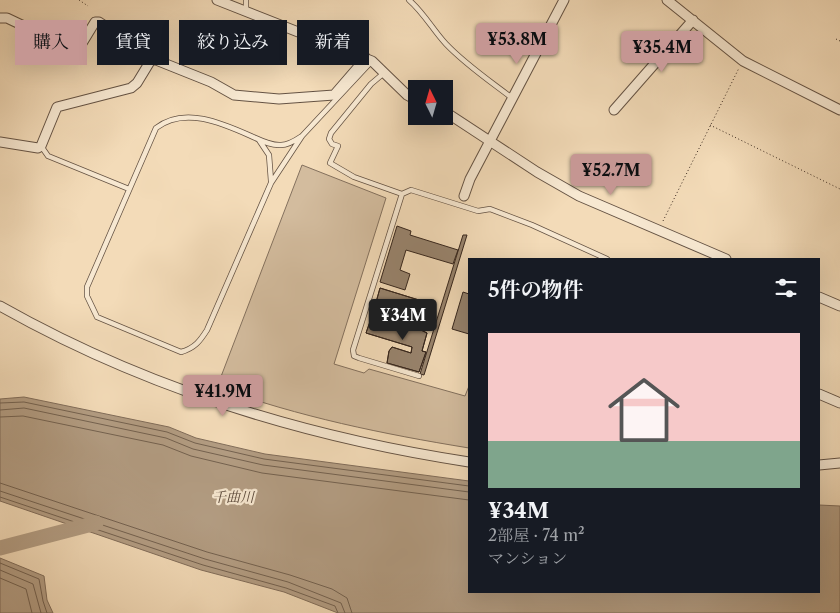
<!DOCTYPE html>
<html lang="ja">
<head>
<meta charset="utf-8">
<style>
	:root { --surface:#171b24; --page:#242831; --text:#f1f3f6; --muted:#9ea1a6; --accent:#c59692 }
	body { margin:0; font-family:"Libre Caslon Text","Noto Serif JP",serif; background:var(--page); color:var(--text); height:100vh; display:flex; flex-direction:column; font-size:19px; white-space:nowrap }
	* { box-sizing:border-box; margin:0 }
	p { font-size:16px; color:var(--muted) }
	.icon { flex:none; width:28px; height:28px; fill:none; stroke:currentColor; stroke-width:2; stroke-linecap:round; stroke-linejoin:round }
	.map { position:relative; flex:1; overflow:hidden }
	.details { position:absolute; left:468px; top:258px; width:352px; height:335px; display:flex; flex-direction:column; background:var(--surface); border-radius:0px; box-shadow:0 5px 20px #0002 }
	.details>* { flex:none }
	.guide { position:absolute; left:15px; top:20px; width:378px; height:45px; display:flex; gap:10px }
	.needle { width:32px; rotate:355deg }
	.buttons { position:absolute; left:408px; top:80px; display:grid; gap:10px }
	.buttons a { display:grid; place-items:center; width:45px; height:45px; border-radius:0px; background:var(--surface); box-shadow:0 5px 20px #0002; font-size:25px }
	.price { position:absolute; translate:-50% -42px; padding:0 11px; border-radius:5px; background:var(--accent); color:#111; font-size:16px; line-height:32px; filter:drop-shadow(0 1px 2px #0008) }
	.price::after { content:''; position:absolute; left:50%; top:30px; width:15px; height:11px; margin-left:-8px; background:inherit; clip-path:polygon(0 0,100% 0,50% 100%) }
	.price.active { background:#222; color:#fff }
	ul { padding:0; list-style:none }
	li { display:grid; align-content:center; gap:10px; height:265px; padding:0 20px }
	li span { display:grid; place-items:center; height:155px; border-radius:0px; color:#555 }
	li>.icon { margin-inline-start:auto }
	span .icon { width:90px; height:90px; fill:#fffc; stroke-width:1 }
	li b { font-size:21px }
	h2 { display:flex; justify-content:space-between; align-items:center; height:60px; padding:0 20px; font-size:21px }
	.tag { padding:0 18px; border-radius:0px; background:var(--surface); box-shadow:0 5px 20px #0002; font-size:18px; line-height:45px }
	.tag.active { background:var(--accent); color:#111 }
	.map>svg:first-child { display:block }
	.green { fill:#d3bc9e; stroke:#84715e }
	.water { fill:#b39d83; stroke:#816d5a }
	.lines { fill:none; stroke-linecap:round; stroke-linejoin:round }
	.shore { stroke:#746250; stroke-width:1 }
	.river { stroke:#b39d83; stroke-width:15 }
	.building { fill:#98846e; stroke:#36261d }
	.service-casing { stroke:#655344; stroke-width:6 }
	.minor-casing { stroke:#655344; stroke-width:11 }
	.path { stroke:#36261d; stroke-width:1; stroke-dasharray:1 2.5; stroke-linecap:butt }
	.service { stroke:#f7e8d1; stroke-width:4.5 }
	.minor { stroke:#f7e8d1; stroke-width:9 }
	.labels { text-anchor:middle; dominant-baseline:central; stroke-width:4.5; stroke-linejoin:round; paint-order:stroke }
	.water-label { font-size:14px; font-style:italic; fill:#5c4a3c; stroke:#f7e8d1 }
</style>
</head>
<body>
<div class="map">
<svg width="840" height="613" viewBox="0 0 840 613">
	<rect width="100%" height="100%" fill="#f3dbb8"/>
	<filter id="stains"><feTurbulence type="fractalNoise" baseFrequency=".004" numOctaves="4"/><feColorMatrix values="0 0 0 0 .2 0 0 0 0 .09 0 0 0 0 .02 0 0 0 .5 -.17"/></filter>
	<radialGradient id="worn" r=".72"><stop offset=".6" stop-color="#630" stop-opacity="0"/><stop offset="1" stop-color="#630" stop-opacity=".3"/></radialGradient>
	<!-- green -->
	<path class="green" d="M302,165L386,198L334,364L364,373L369,369L465,396L469,386V448C383,434 299,417 217,387Z"/>
	<!-- water -->
	<path class="water" d="M24,397L169,427L196,438L265,454L469,481V591H819V505L840,506V613H338L284,592L201,570L0,501V399Z
		M0,558L44,576L47,600L53,613H0Z"/>
	<g class="lines">
		<!-- shore -->
		<path class="shore" d="M0,403L24,402L167,432L195,443L264,459L469,486
			M0,410L24,408L166,438L193,449L263,465L469,492
			M0,417L23,416L163,445L191,456L262,473L469,500
			M0,483L207,552L290,575L332,589L347,598L352,613
			M0,491L205,559L288,582L341,603L345,613
			M0,497L203,565L286,588L335,606L338,613
			M0,563L39,579L43,601L47,613
			M0,570L33,584L41,613
			M0,578L26,589L32,613"/>
		<!-- river -->
		<path class="river" d="M0,548L96,523"/>
	</g>
	<!-- building -->
	<path class="building" d="M397,226L411,231L410,235L458,250L453,264L406,250L400,270L410,274L405,290L380,282Z
		M463,235H467L424,375L420,374Z
		M380,288L435,305L431,322L375,306Z
		M380,288L435,305L431,322L375,306Z
		M463,292L469,294V334L452,329Z
		M372,316L410,328L413,317L435,323L433,328L423,324L421,330L427,333L422,351L426,352L419,372L387,363L389,351L392,347L411,353L412,347L366,333Z
		M372,316L410,328L413,317L435,323L433,328L423,324L421,330L427,333L422,351L426,352L419,372L387,363L389,351L392,347L411,353L412,347L366,333Z"/>
	<g class="lines">
		<defs>
			<path id="service" d="M246,0V10
				M409,0C424,13 433,30 446,44C466,65 490,81 512,98
				M384,73L371,84L331,133L329,139L332,144L338,146L330,163L354,177L402,194L411,190L478,211L490,209L532,225L607,259
				M302,136C296,140 289,145 281,145C271,146 260,140 251,136C222,123 184,106 156,128L87,287V296L97,317L181,352C195,348 200,341 207,330L271,183L302,136L372,61
				M259,140L269,155L271,181
				M41,146L48,156L129,189
				M402,194L353,350L354,356L359,358L419,376"/>
			<path id="minor" d="M217,0L372,61L407,95L416,100
				M667,0L743,61L840,110
				M0,18H7L68,47L76,48L81,45L95,22H99L146,53L151,60
				M614,110L693,20
				M444,111L537,172L579,196L726,259
				M0,142L38,148L41,146L57,107L131,88L137,83L151,60H156L211,82L234,95L279,99L334,95L366,58
				M464,196L470,179L564,0
				M819,297L840,306
				M0,306C145,388 305,437 469,462
				M819,394L840,403
				M819,465L840,463"/>
		</defs>
		<!-- service casing -->
		<use href="#service" class="service-casing"/>
		<!-- minor casing -->
		<use href="#minor" class="minor-casing"/>
		<!-- path -->
		<path class="path" d="M79,0L88,6
			M836,39L840,41
			M710,125L840,189
			M663,221L739,68"/>
		<!-- service -->
		<use href="#service" class="service"/>
		<!-- minor -->
		<use href="#minor" class="minor"/>
	</g>
	<g class="labels">
		<!-- water labels -->
		<g class="water-label">
			<text x="233" y="497">千曲川</text>
		</g>
	</g>
	<rect width="100%" height="100%" filter="url(#stains)"/>
	<rect width="100%" height="100%" fill="url(#worn)"/>
</svg>
<div class="buttons">
<a><svg class="needle" viewBox="-14 -14 28 28"><path d="M0-13l5 13h-10z" fill="#e53935"/><path d="M0 13l5-13h-10z" fill="#9ea1a6"/></svg></a>
</div>
<b class="price" style="left:517px;top:65px">¥53.8M</b>
<b class="price" style="left:662px;top:73px">¥35.4M</b>
<b class="price" style="left:611px;top:196px">¥52.7M</b>
<b class="price active" style="left:403px;top:341px">¥34M</b>
<b class="price" style="left:223px;top:417px">¥41.9M</b>
<div class="guide">
<a class="tag active">購入</a>
<a class="tag">賃貸</a>
<a class="tag">絞り込み</a>
<a class="tag">新着</a>
</div>
<section class="details">
<h2>5件の物件<svg class="icon" aria-label="filters" viewBox="0 0 24 24"><path d="M4 7h16M4 17h16"/><circle cx="9" cy="7" r="2"/><circle cx="15" cy="17" r="2"/></svg></h2>
<ul>
<li><span style="background:linear-gradient(#f6c9c9 70%,#7fa58c 0)"><svg class="icon" aria-label="home" viewBox="0 0 24 24"><path d="M3 11l9-7 9 7M6 9v11h12V9"/></svg></span><div><b>¥34M</b><p>2部屋 · 74 m²</p><p>マンション</p></div></li>
</ul>
</section>
</div>
</body>
</html>
